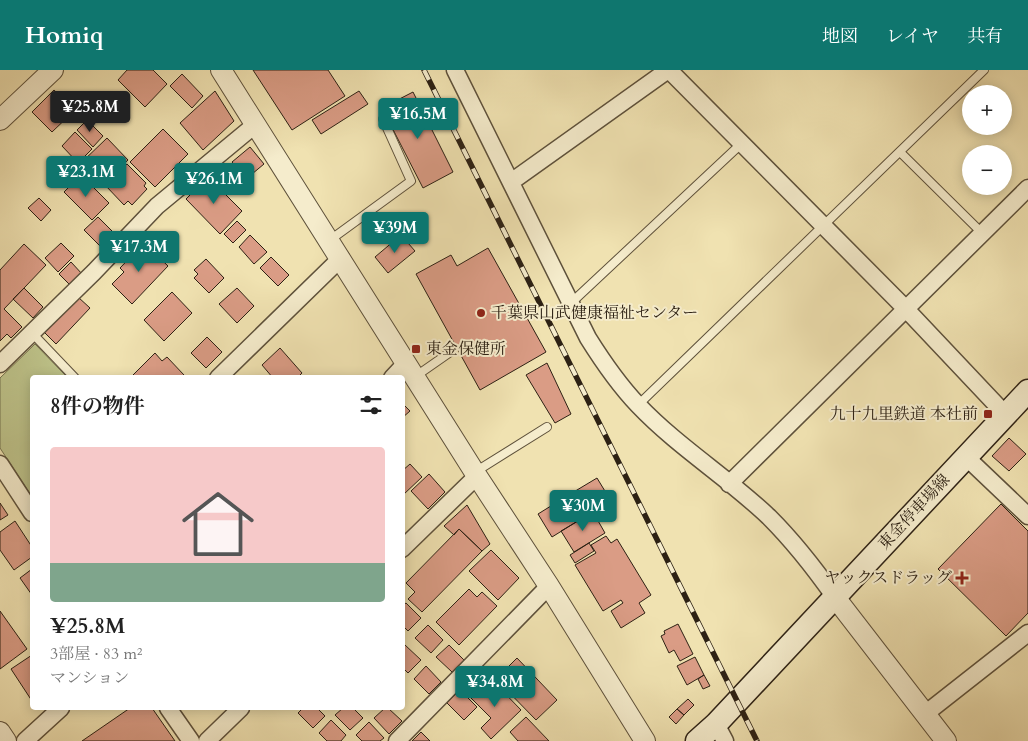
<!DOCTYPE html>
<html lang="ja">
<head>
<meta charset="utf-8">
<style>
	:root { --surface:#fff; --page:#f2f2f2; --text:#222; --muted:#767676; --line:#e0e0e0; --accent:#0f766e }
	body { margin:0; font-family:Cardo,"Noto Serif JP",serif; background:var(--page); color:var(--text); height:100vh; display:flex; flex-direction:column; font-size:19px; white-space:nowrap }
	* { box-sizing:border-box; margin:0 }
	p { font-size:16px; color:var(--muted) }
	.icon { flex:none; width:28px; height:28px; fill:none; stroke:currentColor; stroke-width:2; stroke-linecap:round; stroke-linejoin:round }
	.map { position:relative; flex:1; overflow:hidden }
	.side { position:absolute; left:30px; top:305px; width:375px; height:335px; display:flex; flex-direction:column; background:var(--surface); border-radius:5px; box-shadow:0 2px 12px #0003 }
	.side>* { flex:none }
	.fabs { position:absolute; left:962px; top:15px; display:grid; gap:10px }
	.fabs a { display:grid; place-items:center; width:50px; height:50px; border-radius:50%; background:var(--surface); box-shadow:0 2px 12px #0003; font-size:25px }
	.price { position:absolute; translate:-50% -42px; padding:0 11px; border-radius:5px; background:var(--accent); color:#fff; font-size:16px; line-height:32px; filter:drop-shadow(0 1px 2px #0008) }
	.price::after { content:''; position:absolute; left:50%; top:30px; width:15px; height:11px; margin-left:-8px; background:inherit; clip-path:polygon(0 0,100% 0,50% 100%) }
	.price.on { background:#222; color:#fff }
	ul { padding:0; list-style:none }
	li { display:grid; align-content:center; gap:10px; height:265px; padding:0 20px }
	li+li { border-top:1px solid var(--line) }
	li span { display:grid; place-items:center; height:155px; border-radius:5px; color:#555 }
	li>.icon { margin-inline-start:auto }
	span .icon { width:90px; height:90px; fill:#fffc; stroke-width:1 }
	li b { font-size:21px }
	h2 { display:flex; justify-content:space-between; align-items:center; height:60px; padding:0 20px; font-size:21px }
	header { display:flex; align-items:center; gap:30px; box-sizing:border-box; height:70px; padding:0 25px; background:var(--accent); color:#fff }
	header strong { font-size:24px }
	nav { display:flex; gap:28px; margin-inline-start:auto; font-size:18px }
	.map>svg:first-child { display:block }
	.green { fill:#bdc289; stroke:#75724e }
	.building { fill:#da9c85; stroke:#2d2114 }
	.lines { fill:none; stroke-linecap:round; stroke-linejoin:round }
	.service-casing { stroke:#5e513b; stroke-width:10 }
	.minor-casing { stroke:#5e513b; stroke-width:19 }
	.tertiary-casing { stroke:#5e513b; stroke-width:22 }
	.secondary-casing { stroke:#2d2114; stroke-width:25 }
	.service { stroke:#f5eccc; stroke-width:8 }
	.minor { stroke:#f5eccc; stroke-width:16 }
	.tertiary { stroke:#f5eccc; stroke-width:20 }
	.secondary { stroke:#f5eccc; stroke-width:22 }
	.rail-casing { stroke:#2d2114; stroke-width:5.5 }
	.rail { stroke:#f5eccc; stroke-width:4; stroke-dasharray:11; stroke-linecap:butt }
	.poi-dot { fill:#8f2418; stroke:#f5eccc; stroke-width:2 }
	.labels { text-anchor:middle; dominant-baseline:central; stroke-width:4; stroke-linejoin:round; paint-order:stroke }
	.poi-label { font-size:16px; fill:#2d2114; stroke:#f5eccc; text-anchor:start }
	.street-label { font-size:16px; fill:#2d2114; stroke:#f5eccc }
</style>
</head>
<body>
<header>
<strong>Homiq</strong>
<nav><a>地図</a><a>レイヤ</a><a>共有</a></nav>
</header>
<div class="map">
<svg width="1028" height="671" viewBox="0 0 1028 671">
	<rect width="100%" height="100%" fill="#f0e2b1"/>
	<filter id="stains"><feTurbulence type="fractalNoise" baseFrequency=".004" numOctaves="4"/><feColorMatrix values="0 0 0 0 .2 0 0 0 0 .09 0 0 0 0 .02 0 0 0 .5 -.17"/></filter>
	<radialGradient id="worn" r=".72"><stop offset=".6" stop-color="#630" stop-opacity="0"/><stop offset="1" stop-color="#630" stop-opacity=".3"/></radialGradient>
	<!-- green -->
	<path class="green" d="M35,274L67,307L32,308V427L0,378V308Z"/>
	<!-- building -->
	<path class="building" d="M127,0H153L167,14L145,37L118,10Z
		M253,0H328L345,26L292,60Z
		M182,4L203,26L192,38L170,16Z
		M54,20L75,40L52,62L32,42Z
		M215,21L234,51L203,80L180,53Z
		M359,21L368,34L321,64L312,50Z
		M413,22L453,102L423,118L382,38Z
		M87,50L103,66L93,77L77,60Z
		M163,59L188,84L155,117L130,92Z
		M75,62L92,79L78,93L62,76Z
		M107,68L128,90L102,115L81,93Z
		M250,77L264,94L246,109L232,92Z
		M127,94L146,113L144,116L147,119L132,135L128,131L124,135L105,115Z
		M81,105L109,133L92,150L64,122Z
		M208,107L242,141L220,164L186,129Z
		M39,128L51,140L41,151L28,138Z
		M98,147L113,162L100,176L84,160Z
		M237,151L246,160L233,173L224,164Z
		M250,165L267,182L254,194L239,177Z
		M401,165L415,181L388,203L375,187Z
		M61,173L74,186L58,202L45,188Z
		M144,173L168,196L132,234L112,214L124,202L120,198Z
		M24,174L46,195L4,239L22,257L11,268L7,264L0,271V200Z
		M488,178L546,282L480,320L416,204L451,185L457,196Z
		M271,187L289,205L278,216L260,198Z
		M206,189L224,208L209,223L194,208L198,204L194,200Z
		M71,192L83,205L72,217L59,204Z
		M24,218L43,237L33,248L13,229Z
		M237,218L254,236L237,253L219,234Z
		M172,222L192,243L164,271L144,250Z
		M78,227L90,238L56,274L44,262Z
		M207,267L222,282L206,298L191,283Z
		M280,278L302,303L297,308H273L262,295Z
		M155,283L162,291L167,287L184,305L181,308H130Z
		M547,293L571,344L555,353L526,305Z
		M402,333L410,341L402,348Z
		M1009,368L1026,384L1009,401L992,386Z
		M410,394L422,407L403,425L402,401Z
		M429,404L445,422L428,439L411,421Z
		M597,408L611,431L581,449L567,426Z
		M567,426L581,449L552,467L538,444Z
		M0,433L8,445L0,450Z
		M1001,434L1028,461V543L1006,566L938,499Z
		M467,435L490,474L482,481L459,459L454,465L444,456Z
		M593,442L605,463L574,482L561,461Z
		M15,451L32,477V487L14,500L0,480V462Z
		M459,459L482,481L422,542L408,529L415,522L406,513Z
		M606,466L611,473L617,469L651,525L639,533L645,543L621,558L611,541L623,533L621,530L603,541L575,495L596,483L591,475Z
		M589,473L594,481L575,493L570,485Z
		M491,480L519,508L498,530L469,501Z
		M32,499V525L20,508Z
		M469,519L477,527L482,522L497,536L459,575L436,552Z
		M406,533L421,548L408,561L402,555V536Z
		M0,541L27,579L0,599Z
		M678,554L693,584L680,591L674,580L669,583L661,566L665,564L664,561Z
		M428,555L443,570L431,583L415,568Z
		M405,575L421,590L408,603L402,597V578Z
		M449,575L464,590L452,602L436,587Z
		M32,585V631L11,599Z
		M695,587L704,605L687,615L677,596Z
		M517,588L557,630L536,650L496,609Z
		M426,596L441,612L429,624L414,609Z
		M704,605L710,616L703,619L698,609Z
		M491,609L521,640L491,669L481,658L491,648L471,628Z
		M460,620L477,637L464,650L447,633Z
		M688,629L694,635L684,645L677,639Z
		M130,638H152L175,671H82Z
		M303,638H317L325,646L313,658L298,643Z
		M343,638H353L363,648L350,660L335,645Z
		M385,638H388L402,651L389,664L374,648Z
		M677,639L684,645L676,654L669,647Z
		M526,647L549,671H518L510,662Z
		M331,650L346,665L341,671H327L319,663Z
		M369,652L384,668L380,671H362L356,665Z
		M421,662L430,671H412Z"/>
	<g class="lines">
		<defs>
			<path id="service" d="M900,82L982,163
				M330,170L411,111L383,49
				M571,233L741,74
				M32,263L75,308
				M416,306L449,283
				M638,335L984,0
				M475,402L547,357"/>
			<path id="minor" d="M455,0L588,268C603,292 619,315 638,335C678,377 727,407 769,447C793,471 815,499 834,526
				M669,0L905,238L1006,345
				M511,112L668,0
				M0,294L94,202L157,136L256,54
				M218,308L341,188
				M392,308L406,293
				M966,387L1028,446
				M0,394L32,443
				M729,414L1028,118
				M402,479L477,406
				M168,638L191,671
				M925,644L1028,563
				M716,654L725,671
				M25,671L61,638
				M207,671L241,638
				M397,671L549,516"/>
			<path id="tertiary" d="M221,0L477,406L549,516L645,671
				M0,50L53,0
				M834,526L946,671
				M0,662L6,671"/>
			<path id="secondary" d="M697,671L716,654L1028,321"/>
		</defs>
		<!-- service casing -->
		<use href="#service" class="service-casing"/>
		<!-- minor casing -->
		<use href="#minor" class="minor-casing"/>
		<!-- tertiary casing -->
		<use href="#tertiary" class="tertiary-casing"/>
		<!-- secondary casing -->
		<use href="#secondary" class="secondary-casing"/>
		<!-- service -->
		<use href="#service" class="service"/>
		<!-- minor -->
		<use href="#minor" class="minor"/>
		<!-- tertiary -->
		<use href="#tertiary" class="tertiary"/>
		<!-- secondary -->
		<use href="#secondary" class="secondary"/>
		<defs>
			<path id="rail" d="M424,0L757,671"/>
		</defs>
		<!-- rail casing -->
		<use href="#rail" class="rail-casing"/>
		<!-- rail -->
		<use href="#rail" class="rail"/>
	</g>
	<!-- markers -->
	<g class="poi-dot">
		<circle cx="481" cy="243" r="5"/>
		<rect x="411" y="274" width="10" height="10" rx="2.5"/>
		<rect x="983" y="339" width="10" height="10" rx="2.5"/>
		<path d="M959.5 500.5h5v5h5v5h-5v5h-5v-5h-5v-5h5z"/>
	</g>
	<g class="labels">
		<!-- poi labels -->
		<g class="poi-label">
			<text x="491" y="243">千葉県山武健康福祉センター</text>
			<text x="426" y="279">東金保健所</text>
			<text x="978" y="344" text-anchor="end">九十九里鉄道 本社前</text>
			<text x="952" y="508" text-anchor="end">ヤックスドラッグ</text>
		</g>
		<!-- street labels -->
		<g class="street-label">
			<text transform="translate(914 442) rotate(-47)">東金停車場線</text>
		</g>
	</g>
	<rect width="100%" height="100%" filter="url(#stains)"/>
	<rect width="100%" height="100%" fill="url(#worn)"/>
</svg>
<div class="fabs">
<a>+</a>
<a>−</a>
</div>
<b class="price on" style="left:90px;top:63px">¥25.8M</b>
<b class="price" style="left:418px;top:70px">¥16.5M</b>
<b class="price" style="left:86px;top:128px">¥23.1M</b>
<b class="price" style="left:214px;top:135px">¥26.1M</b>
<b class="price" style="left:395px;top:184px">¥39M</b>
<b class="price" style="left:139px;top:203px">¥17.3M</b>
<b class="price" style="left:583px;top:462px">¥30M</b>
<b class="price" style="left:495px;top:638px">¥34.8M</b>
<section class="side">
<h2>8件の物件<svg class="icon" aria-label="filters" viewBox="0 0 24 24"><path d="M4 7h16M4 17h16"/><circle cx="9" cy="7" r="2"/><circle cx="15" cy="17" r="2"/></svg></h2>
<ul>
<li><span style="background:linear-gradient(#f6c9c9 75%,#7fa58c 0)"><svg class="icon" aria-label="home" viewBox="0 0 24 24"><path d="M3 11l9-7 9 7M6 9v11h12V9"/></svg></span><div><b>¥25.8M</b><p>3部屋 · 83 m²</p><p>マンション</p></div></li>
</ul>
</section>
</div>
</body>
</html>
